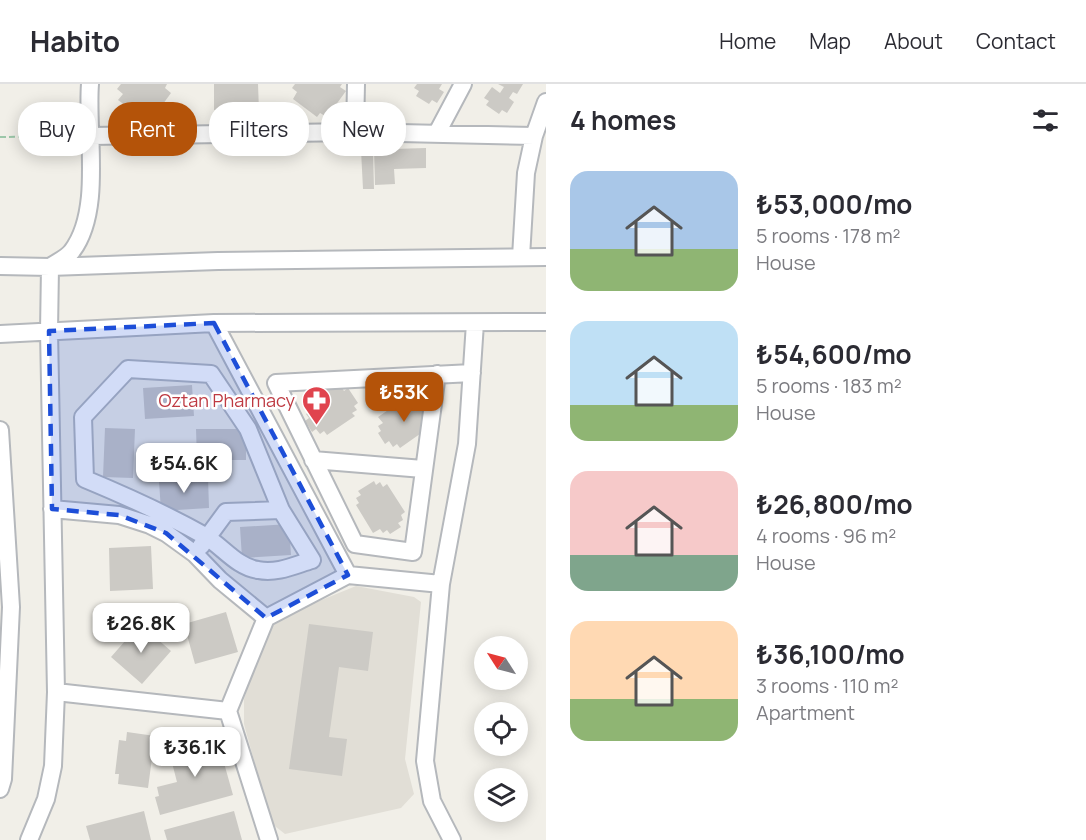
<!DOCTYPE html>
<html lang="en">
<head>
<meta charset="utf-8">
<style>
	:root { --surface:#fff; --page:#f2f2f3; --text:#2b2b33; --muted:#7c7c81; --line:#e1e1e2; --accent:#b45309 }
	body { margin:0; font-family:Manrope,sans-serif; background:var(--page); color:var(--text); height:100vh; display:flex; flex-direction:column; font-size:22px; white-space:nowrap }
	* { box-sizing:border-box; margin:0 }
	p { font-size:20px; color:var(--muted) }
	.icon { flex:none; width:33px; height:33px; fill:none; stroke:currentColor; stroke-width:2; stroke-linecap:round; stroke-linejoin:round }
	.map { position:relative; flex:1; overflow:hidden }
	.side { display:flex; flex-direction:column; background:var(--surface); width:540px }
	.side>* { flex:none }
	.banner { position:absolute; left:18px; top:18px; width:438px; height:54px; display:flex; gap:12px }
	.needle { width:39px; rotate:306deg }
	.tools { position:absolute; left:474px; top:552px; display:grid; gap:12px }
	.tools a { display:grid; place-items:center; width:54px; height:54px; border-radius:50%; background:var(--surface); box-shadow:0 3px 15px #0003; font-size:30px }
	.price { position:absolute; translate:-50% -51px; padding:0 14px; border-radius:12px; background:#fff; color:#222; font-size:20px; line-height:39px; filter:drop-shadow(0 2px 3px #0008) }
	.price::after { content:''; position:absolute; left:50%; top:36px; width:18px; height:14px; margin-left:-9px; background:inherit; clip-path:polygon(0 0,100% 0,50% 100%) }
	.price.current { background:var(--accent); color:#fff }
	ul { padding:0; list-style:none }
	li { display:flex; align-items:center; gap:18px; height:150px; padding:0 24px }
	li span { display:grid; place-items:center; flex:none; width:168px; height:120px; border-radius:18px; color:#555 }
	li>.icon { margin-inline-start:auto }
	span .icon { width:72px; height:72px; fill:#fffc; stroke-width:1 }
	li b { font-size:26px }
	h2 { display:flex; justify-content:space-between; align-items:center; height:72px; padding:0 24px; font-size:26px }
	.pill { padding:0 21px; border-radius:24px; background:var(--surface); box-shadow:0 3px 15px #0003; font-size:21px; line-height:54px }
	.pill.current { background:var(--accent); color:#fff }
	header { display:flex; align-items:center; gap:36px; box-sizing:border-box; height:84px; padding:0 30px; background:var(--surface); border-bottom:2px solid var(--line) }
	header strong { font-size:28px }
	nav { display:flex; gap:33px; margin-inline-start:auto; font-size:21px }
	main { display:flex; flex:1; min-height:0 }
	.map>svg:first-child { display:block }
	.education { fill:#e1ded6 }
	.building { fill:#cccac5 }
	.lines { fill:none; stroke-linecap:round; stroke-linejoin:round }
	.minor-casing { stroke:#b5b8bc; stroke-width:20 }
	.path { stroke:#9cc7a9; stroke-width:2; stroke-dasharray:6 3; stroke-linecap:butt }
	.minor { stroke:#fff; stroke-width:16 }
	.marked { fill:#1d4ed8; fill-opacity:0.2; stroke:#1d4ed8; stroke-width:4.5; stroke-dasharray:12 8; stroke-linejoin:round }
	.labels { text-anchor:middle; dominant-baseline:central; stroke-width:5; stroke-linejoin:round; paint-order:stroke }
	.health-label { font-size:18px; fill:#be3a42; stroke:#fff; text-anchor:end }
</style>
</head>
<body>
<header>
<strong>Habito</strong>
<nav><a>Home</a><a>Map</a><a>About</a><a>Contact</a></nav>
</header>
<main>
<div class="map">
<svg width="546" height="756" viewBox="0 0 546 756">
	<rect width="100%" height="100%" fill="#f1efe8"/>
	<!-- education -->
	<path class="education" d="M356,502L414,513L421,518L405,675L414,710L401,724L285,750L271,739L244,640V615L265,550L275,535Z"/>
	<!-- building -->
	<path class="building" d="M121,0H167L165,4L171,9L152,35L145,30L142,34L118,16L123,10L117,5Z
		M214,0H258L259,27H252V33L224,34V26H214Z
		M295,0H342L340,3L346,7L327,33L320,29L317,33L293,15L297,8L292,4Z
		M417,0H442L439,5L444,8L437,19L432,16L429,20L416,12L419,7L414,4Z
		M498,0H523L517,10L513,8L509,14L514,18L507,29L502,26L499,30L486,21L489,17L484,14L492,3L500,9L504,3Z
		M393,64V65L426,64V84L394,85L395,100L375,101L374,65Z
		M361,66H373L374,105H363Z
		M192,301L194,332L145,335L143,304Z
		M340,301L344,307L348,304L358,319L354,322L357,326L352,329L355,332L327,351L324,347L320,350L316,345L312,348L305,337L309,334L306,330L310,327L305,321L333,302L335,305Z
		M406,314L408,317L413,314L416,319L420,317L430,331L427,345L400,364L397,360L393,363L389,357L385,360L378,349L381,347L378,342L383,339L378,333Z
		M105,344L135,345L133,394L103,393Z
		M196,345H246V376H197Z
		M208,393L209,424L161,427L159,397Z
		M374,397L376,401L380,398L383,403L387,400L405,428L401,431L403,436L398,439L401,443L390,450L387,446L383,449L380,445L373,449L356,421L359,419L356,414L361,411L358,407Z
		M289,440L291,471L242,474L240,443Z
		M151,462L153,505L110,507L109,464Z
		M226,528L238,568L195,580L184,540Z
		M140,540L171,567L142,600L111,573Z
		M309,540L373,548L368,587L339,583L329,653L347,655L342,692L289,685Z
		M127,648L155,652L148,704L118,700L119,690H115L119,656L126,657Z
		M217,654L233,711L160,731L155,713L159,712L157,703L177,698L169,667Z
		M144,727L151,756H90L86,742Z
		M234,727L242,756H167L164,746Z"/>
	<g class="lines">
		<defs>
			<path id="minor" d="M355,48L356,0
				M437,49L463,0
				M91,52L355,48L534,52
				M521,173L526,89L534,52L546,18
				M0,182L50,183L218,177L546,173
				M214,239L348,491
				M0,250L214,239L546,238
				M128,285L211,290L248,345L281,426L312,476C295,481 277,490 258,486C237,483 223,463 205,452C166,430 126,412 85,395L83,333Z
				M437,290L413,468L355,460L276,299L472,289
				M0,346L11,523L3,695L0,705
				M313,376L423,385
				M52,425L119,431L150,441L166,449L195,470L220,496L266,534
				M201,462L226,428L281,426
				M56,608L228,627
				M29,756L46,715L53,682L56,608L49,247L50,183C57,178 67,174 72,167C103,126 86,49 90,0
				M269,756L228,627L266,534L348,491L441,500
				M452,756L432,717L425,677L441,500L467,360L475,239"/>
		</defs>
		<!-- minor casing -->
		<use href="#minor" class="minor-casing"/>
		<!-- path -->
		<path class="path" d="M0,53L75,52"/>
		<!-- minor -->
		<use href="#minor" class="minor"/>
	</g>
	<!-- marked area -->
	<path class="marked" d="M214,239L348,491L266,534L166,449L119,431L52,425L49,247Z"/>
	<!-- icons -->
	<defs>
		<symbol id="pharmacy-pin" viewBox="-11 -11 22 30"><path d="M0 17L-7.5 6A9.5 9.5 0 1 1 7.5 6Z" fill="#e0444e" stroke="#fff"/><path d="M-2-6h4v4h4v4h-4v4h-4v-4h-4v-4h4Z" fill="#fff"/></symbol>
	</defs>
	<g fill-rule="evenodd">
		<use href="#pharmacy-pin" x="300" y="300" width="33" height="45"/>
	</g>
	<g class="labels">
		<!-- health labels -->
		<g class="health-label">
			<text x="295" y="316">Oztan Pharmacy</text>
		</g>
	</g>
</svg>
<div class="tools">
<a><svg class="needle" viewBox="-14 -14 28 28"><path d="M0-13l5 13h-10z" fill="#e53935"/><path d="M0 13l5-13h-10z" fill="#7c7c81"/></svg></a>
<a><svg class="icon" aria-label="locate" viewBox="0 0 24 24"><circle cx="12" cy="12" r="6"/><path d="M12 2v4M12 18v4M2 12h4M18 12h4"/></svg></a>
<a><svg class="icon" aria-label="layers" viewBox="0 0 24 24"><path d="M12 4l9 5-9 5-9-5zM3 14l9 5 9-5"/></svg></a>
</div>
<b class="price current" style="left:404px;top:339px">₺53K</b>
<b class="price" style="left:184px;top:410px">₺54.6K</b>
<b class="price" style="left:141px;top:570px">₺26.8K</b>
<b class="price" style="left:195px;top:694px">₺36.1K</b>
<div class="banner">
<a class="pill">Buy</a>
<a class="pill current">Rent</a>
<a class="pill">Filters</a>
<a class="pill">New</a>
</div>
</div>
<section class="side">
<h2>4 homes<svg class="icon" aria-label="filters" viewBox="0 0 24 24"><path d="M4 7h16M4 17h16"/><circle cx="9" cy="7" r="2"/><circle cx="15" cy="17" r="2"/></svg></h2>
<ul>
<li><span style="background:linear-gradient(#a9c7e8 65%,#8fb573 0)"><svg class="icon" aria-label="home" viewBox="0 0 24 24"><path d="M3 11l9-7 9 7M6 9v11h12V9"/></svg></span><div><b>₺53,000/mo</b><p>5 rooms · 178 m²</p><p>House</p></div></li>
<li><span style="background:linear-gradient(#bfe0f5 70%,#8fb573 0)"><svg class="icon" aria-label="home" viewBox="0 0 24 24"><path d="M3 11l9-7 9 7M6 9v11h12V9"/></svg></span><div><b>₺54,600/mo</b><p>5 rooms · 183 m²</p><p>House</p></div></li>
<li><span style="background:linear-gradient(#f6c9c9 70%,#7fa58c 0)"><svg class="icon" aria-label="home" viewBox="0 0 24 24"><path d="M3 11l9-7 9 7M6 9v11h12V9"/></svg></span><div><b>₺26,800/mo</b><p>4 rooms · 96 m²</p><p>House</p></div></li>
<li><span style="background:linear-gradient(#ffd9b3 65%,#8fb573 0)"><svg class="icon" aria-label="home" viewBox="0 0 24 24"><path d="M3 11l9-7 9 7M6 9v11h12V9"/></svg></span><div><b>₺36,100/mo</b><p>3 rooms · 110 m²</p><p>Apartment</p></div></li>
</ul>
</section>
</main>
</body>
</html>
